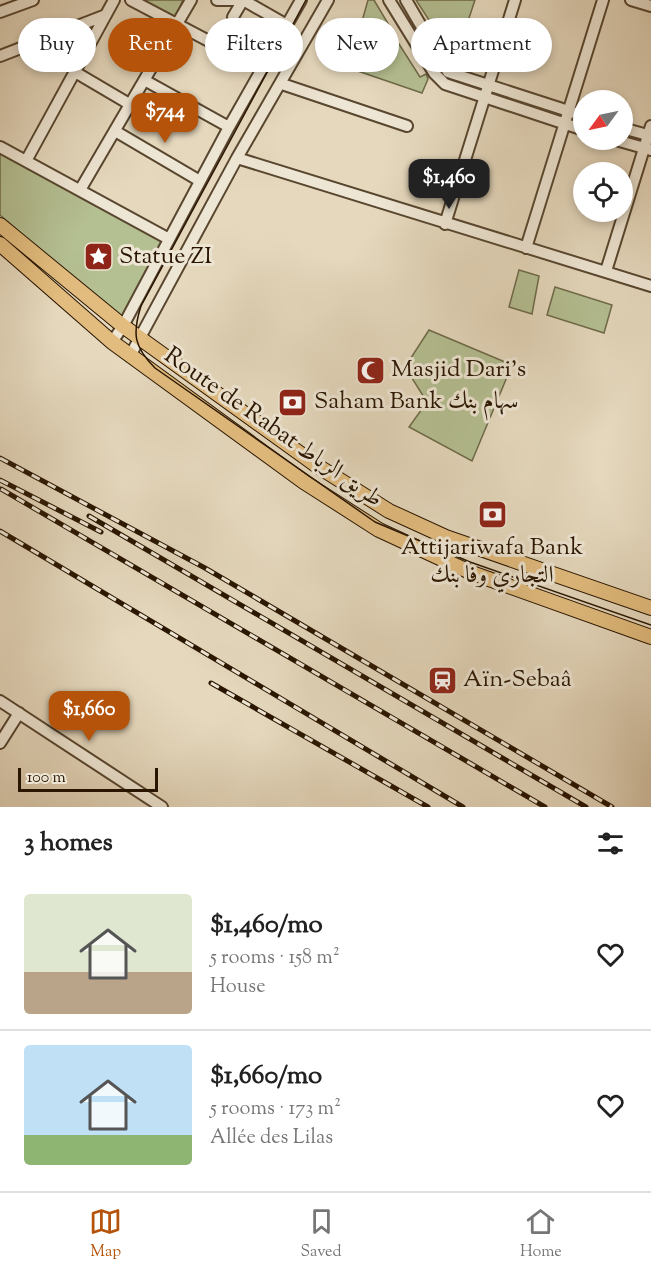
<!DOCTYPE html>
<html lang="en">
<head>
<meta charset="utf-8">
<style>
	:root { --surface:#fff; --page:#f6f6f6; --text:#222; --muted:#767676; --line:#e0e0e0; --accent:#b45309 }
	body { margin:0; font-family:"Sorts Mill Goudy",Amiri,serif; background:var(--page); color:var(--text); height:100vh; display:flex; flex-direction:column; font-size:22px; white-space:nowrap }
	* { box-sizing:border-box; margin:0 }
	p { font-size:20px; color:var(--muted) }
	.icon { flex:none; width:33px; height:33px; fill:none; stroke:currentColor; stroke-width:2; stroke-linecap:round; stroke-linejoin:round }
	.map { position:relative; height:807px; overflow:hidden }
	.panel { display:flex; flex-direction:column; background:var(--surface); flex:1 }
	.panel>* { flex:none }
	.hud { position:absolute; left:18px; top:18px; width:615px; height:54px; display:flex; gap:12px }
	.needle { width:39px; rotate:237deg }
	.buttons { position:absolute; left:573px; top:90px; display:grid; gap:12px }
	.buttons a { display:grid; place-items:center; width:60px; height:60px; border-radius:50%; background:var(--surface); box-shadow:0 3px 9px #0003; font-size:30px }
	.scale { position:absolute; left:18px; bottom:15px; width:140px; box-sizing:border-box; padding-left:6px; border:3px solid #291500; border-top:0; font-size:16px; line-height:21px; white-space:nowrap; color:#291500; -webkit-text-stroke:4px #eee6d4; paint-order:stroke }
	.price { position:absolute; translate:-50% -51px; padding:0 14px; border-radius:12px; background:var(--accent); color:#fff; font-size:20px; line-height:39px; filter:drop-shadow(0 2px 3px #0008) }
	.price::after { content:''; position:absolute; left:50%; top:36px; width:18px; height:14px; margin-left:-9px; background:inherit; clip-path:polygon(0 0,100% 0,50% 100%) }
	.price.active { background:#222; color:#fff }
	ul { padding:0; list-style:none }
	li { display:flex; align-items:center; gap:18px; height:150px; padding:0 24px }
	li+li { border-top:2px solid var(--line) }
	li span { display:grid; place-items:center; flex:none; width:168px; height:120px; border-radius:6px; color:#555 }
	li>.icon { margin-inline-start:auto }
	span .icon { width:72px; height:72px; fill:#fffc; stroke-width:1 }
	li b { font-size:26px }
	h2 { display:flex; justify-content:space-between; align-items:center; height:72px; padding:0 24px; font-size:26px }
	.chip { padding:0 21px; border-radius:27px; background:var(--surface); box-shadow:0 3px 9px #0003; font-size:21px; line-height:54px }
	.chip.active { background:var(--accent); color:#fff }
	.tabs { display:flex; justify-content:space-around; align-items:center; height:84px; border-top:2px solid var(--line); background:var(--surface); font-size:16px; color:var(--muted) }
	.tabs a { display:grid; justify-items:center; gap:3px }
	.tabs .active { color:var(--accent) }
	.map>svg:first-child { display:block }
	.green { fill:#b4bf92; stroke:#6e6a49; stroke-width:1.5 }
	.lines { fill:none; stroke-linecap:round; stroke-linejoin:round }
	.minor-casing { stroke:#58462f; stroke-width:14 }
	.major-casing { stroke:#291500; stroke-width:16 }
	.minor { stroke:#eee6d4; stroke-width:10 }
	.major { stroke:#e2bc7e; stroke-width:14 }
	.tram { stroke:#291500; stroke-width:1.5 }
	.rail-casing { stroke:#291500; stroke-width:5 }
	.rail { stroke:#eee6d4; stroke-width:3; stroke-dasharray:9; stroke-linecap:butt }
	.labels { text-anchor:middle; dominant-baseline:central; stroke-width:6; stroke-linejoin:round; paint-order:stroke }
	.poi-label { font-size:24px; fill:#291500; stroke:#eee6d4; text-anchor:start }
	.street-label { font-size:24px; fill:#291500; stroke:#eee6d4 }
</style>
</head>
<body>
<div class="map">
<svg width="651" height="807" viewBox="0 0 651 807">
	<rect width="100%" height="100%" fill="#e5d8bd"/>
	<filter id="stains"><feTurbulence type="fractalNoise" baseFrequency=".00333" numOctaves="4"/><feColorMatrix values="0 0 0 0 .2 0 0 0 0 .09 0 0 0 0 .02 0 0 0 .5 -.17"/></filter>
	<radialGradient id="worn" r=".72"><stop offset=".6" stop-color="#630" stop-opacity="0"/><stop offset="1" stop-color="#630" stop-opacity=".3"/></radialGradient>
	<!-- green -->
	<path class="green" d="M134,0H183L175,17Z
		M368,0H374L396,37L350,64Z
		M416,0H475L455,60Z
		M399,44L420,77L426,74L428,79L422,93L352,69Z
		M0,144L169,240L122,322L0,215Z
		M519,270L539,276L532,314L509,307Z
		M555,287L612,305L604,333L547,315Z
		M429,330L512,365L472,461L409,427L427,402L405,367Z"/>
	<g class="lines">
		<defs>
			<path id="minor" d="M131,0L262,69
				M217,0H243L287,25
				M389,0L434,73L445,84L584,130
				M406,0L448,72L584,116
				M631,0L651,6
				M0,12L33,0
				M233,17L243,0
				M0,56L106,15
				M75,72L131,105
				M146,81L229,127
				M282,84L407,126
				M622,128L651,136
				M115,131L200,181
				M616,140L651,150
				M0,147L169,239
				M237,158L651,286
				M26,161L114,0
				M80,190L191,0
				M445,224L515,0
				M526,248L603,0
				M606,271L651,126
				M112,342L123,326L229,127L301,0
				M130,356L237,158L328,0
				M0,701L162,807
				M0,743L19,713"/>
			<path id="major" d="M0,225L123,326L316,465L389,511L446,537L651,608
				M0,244L112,342L304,482L379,530L472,573L651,637"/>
		</defs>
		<!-- minor casing -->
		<use href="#minor" class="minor-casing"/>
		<!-- major casing -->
		<use href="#major" class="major-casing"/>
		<!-- minor -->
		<use href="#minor" class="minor"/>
		<!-- major -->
		<use href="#major" class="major"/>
		<!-- tram -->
		<path class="tram" d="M306,0L141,306C132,334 134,347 155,368L375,522L470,562L651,625"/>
		<defs>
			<path id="rail" d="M0,458L205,568L612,807
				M0,480L101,532
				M1,489L545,807
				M89,516L586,807
				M0,531L463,807
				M211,683L428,807"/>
		</defs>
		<!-- rail casing -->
		<use href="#rail" class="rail-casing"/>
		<!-- rail -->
		<use href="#rail" class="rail"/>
	</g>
	<!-- icons -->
	<defs>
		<symbol id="sight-square" viewBox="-11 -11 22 22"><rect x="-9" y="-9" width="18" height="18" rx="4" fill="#8f2418" stroke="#eee6d4"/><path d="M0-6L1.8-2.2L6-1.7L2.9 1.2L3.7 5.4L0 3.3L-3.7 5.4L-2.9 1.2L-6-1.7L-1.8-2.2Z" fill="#fff"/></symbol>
		<symbol id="mosque-square" viewBox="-11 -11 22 22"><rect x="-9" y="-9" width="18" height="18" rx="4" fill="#8f2418" stroke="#eee6d4"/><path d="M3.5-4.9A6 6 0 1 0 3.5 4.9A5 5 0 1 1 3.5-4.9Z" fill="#fff"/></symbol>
		<symbol id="bank-square" viewBox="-11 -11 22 22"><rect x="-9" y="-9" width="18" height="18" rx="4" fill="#8f2418" stroke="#eee6d4"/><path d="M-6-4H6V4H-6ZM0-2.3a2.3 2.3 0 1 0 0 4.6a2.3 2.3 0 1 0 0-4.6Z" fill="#fff"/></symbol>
		<symbol id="station-square" viewBox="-11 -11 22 22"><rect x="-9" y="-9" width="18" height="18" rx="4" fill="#8f2418" stroke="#eee6d4"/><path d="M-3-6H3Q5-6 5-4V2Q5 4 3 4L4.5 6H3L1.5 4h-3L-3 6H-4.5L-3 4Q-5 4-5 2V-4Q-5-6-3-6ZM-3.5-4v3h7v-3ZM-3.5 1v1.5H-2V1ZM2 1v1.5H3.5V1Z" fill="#fff"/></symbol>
	</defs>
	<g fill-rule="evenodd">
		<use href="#sight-square" x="82" y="240" width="33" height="33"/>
		<use href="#mosque-square" x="354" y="354" width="33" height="33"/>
		<use href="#bank-square" x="276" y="386" width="33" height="33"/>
		<use href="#bank-square" x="476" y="498" width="33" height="33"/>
		<use href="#station-square" x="426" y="664" width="33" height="33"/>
	</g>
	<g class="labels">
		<!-- poi labels -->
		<g class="poi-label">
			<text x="119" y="257">Statue ZI</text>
			<text x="391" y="370">Masjid Dari's</text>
			<text x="314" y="402">Saham Bank سهام بنك</text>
			<text x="492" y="548" text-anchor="middle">Attijariwafa Bank<tspan x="492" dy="28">التجاري وفا بنك</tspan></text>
			<text x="463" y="680">Aïn-Sebaâ</text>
		</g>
		<!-- street labels -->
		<g class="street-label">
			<text transform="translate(273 428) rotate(35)">Route de Rabat طريق الرباط</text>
		</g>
	</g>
	<rect width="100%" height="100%" filter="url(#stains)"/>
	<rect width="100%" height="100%" fill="url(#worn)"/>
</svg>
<div class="buttons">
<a><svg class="needle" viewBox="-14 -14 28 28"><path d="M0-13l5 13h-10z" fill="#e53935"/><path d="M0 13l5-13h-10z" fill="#767676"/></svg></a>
<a><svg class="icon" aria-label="locate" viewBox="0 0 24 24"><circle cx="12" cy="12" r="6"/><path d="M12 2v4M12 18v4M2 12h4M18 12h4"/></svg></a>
</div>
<div class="scale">100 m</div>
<b class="price" style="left:165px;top:144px">$744</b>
<b class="price active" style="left:449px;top:210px">$1,460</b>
<b class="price" style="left:89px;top:742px">$1,660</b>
<div class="hud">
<a class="chip">Buy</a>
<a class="chip active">Rent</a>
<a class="chip">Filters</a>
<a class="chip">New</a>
<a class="chip">Apartment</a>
</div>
</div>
<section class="panel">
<h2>3 homes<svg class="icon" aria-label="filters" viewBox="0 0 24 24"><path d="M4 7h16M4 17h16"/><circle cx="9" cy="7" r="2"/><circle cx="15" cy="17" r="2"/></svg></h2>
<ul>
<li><span style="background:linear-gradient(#dfe7d0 65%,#b9a48a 0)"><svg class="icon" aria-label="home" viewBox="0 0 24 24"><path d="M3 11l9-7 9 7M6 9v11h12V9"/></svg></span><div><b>$1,460/mo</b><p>5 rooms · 158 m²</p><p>House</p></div><svg class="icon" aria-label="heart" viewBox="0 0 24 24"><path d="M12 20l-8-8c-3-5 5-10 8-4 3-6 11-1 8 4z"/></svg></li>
<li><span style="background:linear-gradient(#bfe0f5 75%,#8fb573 0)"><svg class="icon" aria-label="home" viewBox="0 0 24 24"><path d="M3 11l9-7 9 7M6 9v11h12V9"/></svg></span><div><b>$1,660/mo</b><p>5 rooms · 173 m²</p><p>Allée des Lilas</p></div><svg class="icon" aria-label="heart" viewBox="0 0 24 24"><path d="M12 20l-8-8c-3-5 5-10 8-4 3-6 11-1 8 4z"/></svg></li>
</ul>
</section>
<nav class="tabs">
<a class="active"><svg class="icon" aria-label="map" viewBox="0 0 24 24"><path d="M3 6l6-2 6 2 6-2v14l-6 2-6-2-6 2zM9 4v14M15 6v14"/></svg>Map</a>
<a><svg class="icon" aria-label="saved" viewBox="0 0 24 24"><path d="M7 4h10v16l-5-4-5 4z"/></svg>Saved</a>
<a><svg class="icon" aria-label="home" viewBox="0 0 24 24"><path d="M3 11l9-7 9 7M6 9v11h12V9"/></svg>Home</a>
</nav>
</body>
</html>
